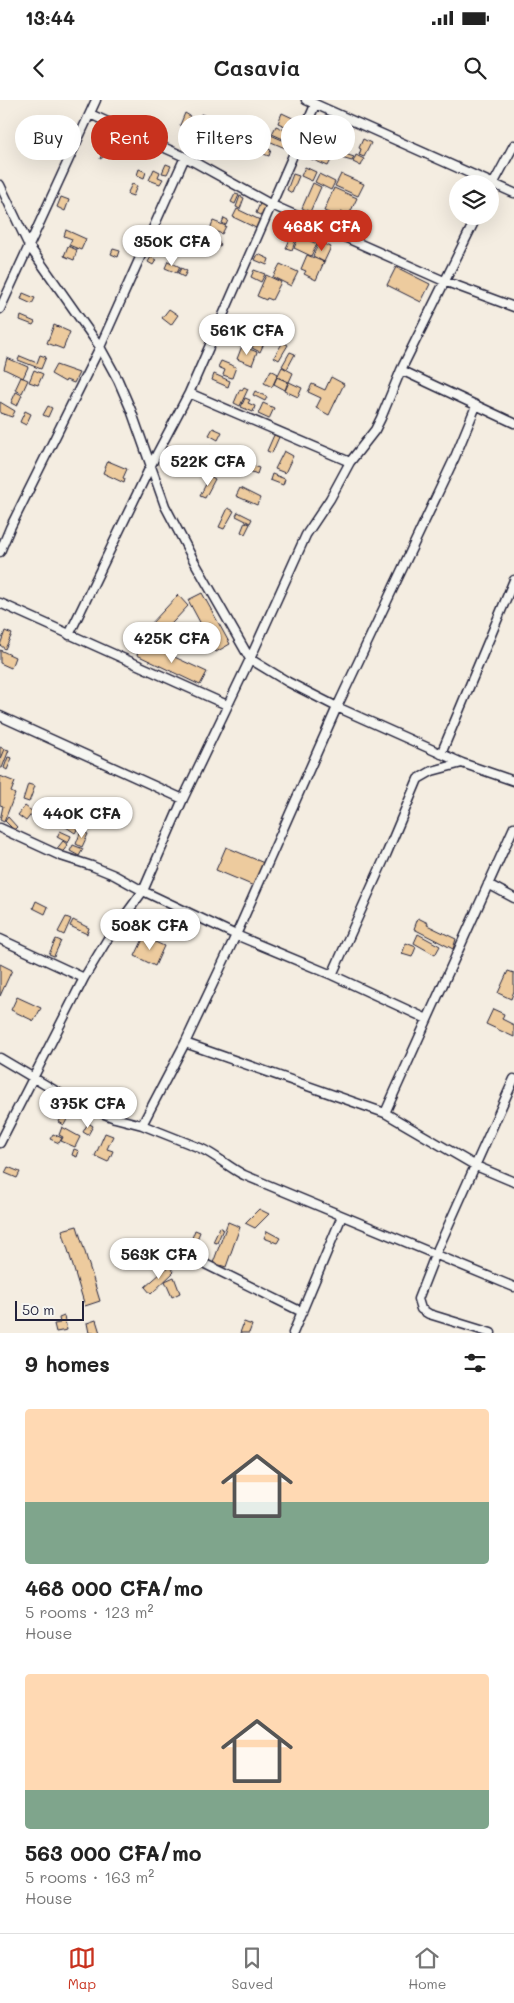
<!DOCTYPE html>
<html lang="en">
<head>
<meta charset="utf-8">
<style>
	:root { --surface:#fff; --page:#f2f2f2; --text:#222; --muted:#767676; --line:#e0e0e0; --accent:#c8321e }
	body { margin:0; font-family:Mali,sans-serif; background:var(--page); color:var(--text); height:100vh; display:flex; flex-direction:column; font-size:19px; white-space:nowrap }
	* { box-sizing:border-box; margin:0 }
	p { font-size:16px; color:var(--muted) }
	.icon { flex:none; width:28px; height:28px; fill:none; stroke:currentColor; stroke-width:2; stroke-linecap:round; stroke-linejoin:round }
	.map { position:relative; height:1233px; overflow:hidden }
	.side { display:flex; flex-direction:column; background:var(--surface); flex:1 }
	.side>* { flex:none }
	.guide { position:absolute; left:15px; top:15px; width:485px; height:45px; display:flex; gap:10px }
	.tools { position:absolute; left:449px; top:75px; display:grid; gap:10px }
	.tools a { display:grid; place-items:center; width:50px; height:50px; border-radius:50%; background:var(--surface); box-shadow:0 5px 20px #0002; font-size:25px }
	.scale { position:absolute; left:15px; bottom:12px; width:69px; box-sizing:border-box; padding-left:5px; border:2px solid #22223b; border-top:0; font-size:14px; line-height:18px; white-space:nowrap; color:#22223b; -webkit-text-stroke:4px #f6f6f2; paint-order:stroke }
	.price { position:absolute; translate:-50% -42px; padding:0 11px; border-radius:18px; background:#fff; color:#222; font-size:16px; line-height:32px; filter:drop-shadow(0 1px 2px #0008) }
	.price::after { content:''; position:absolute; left:50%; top:30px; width:15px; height:11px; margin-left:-8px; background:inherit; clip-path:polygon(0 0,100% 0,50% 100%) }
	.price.on { background:var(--accent); color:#fff }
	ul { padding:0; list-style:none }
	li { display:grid; align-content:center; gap:10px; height:265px; padding:0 25px }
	li span { display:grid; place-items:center; height:155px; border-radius:5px; color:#555 }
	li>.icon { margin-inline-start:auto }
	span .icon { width:90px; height:90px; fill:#fffc; stroke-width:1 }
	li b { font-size:21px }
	h2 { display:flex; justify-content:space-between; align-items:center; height:60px; padding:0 25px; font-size:21px }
	.pill { padding:0 18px; border-radius:22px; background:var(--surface); box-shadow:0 5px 20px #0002; font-size:18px; line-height:45px }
	.pill.on { background:var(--accent); color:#fff }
	.status { display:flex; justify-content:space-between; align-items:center; height:35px; padding:0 25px; background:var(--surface); direction:ltr }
	.status svg { height:14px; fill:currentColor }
	header { display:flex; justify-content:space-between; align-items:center; height:65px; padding:0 25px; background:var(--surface); font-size:22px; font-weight:600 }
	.menu { display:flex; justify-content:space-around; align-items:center; height:70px; border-top:1px solid var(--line); background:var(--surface); font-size:14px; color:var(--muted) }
	.menu a { display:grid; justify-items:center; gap:2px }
	.menu .on { color:var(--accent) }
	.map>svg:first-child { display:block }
	.building { fill:#edcb9e; stroke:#22223b }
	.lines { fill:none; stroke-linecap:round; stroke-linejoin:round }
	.street-casing { stroke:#22223b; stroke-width:11 }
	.street { stroke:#f6f6f2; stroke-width:8 }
</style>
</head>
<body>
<div class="status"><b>13:44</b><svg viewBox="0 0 49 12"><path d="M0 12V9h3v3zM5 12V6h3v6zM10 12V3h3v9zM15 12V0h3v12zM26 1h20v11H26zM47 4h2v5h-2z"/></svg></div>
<header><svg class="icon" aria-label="back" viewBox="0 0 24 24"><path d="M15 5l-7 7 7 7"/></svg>Casavia<svg class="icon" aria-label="search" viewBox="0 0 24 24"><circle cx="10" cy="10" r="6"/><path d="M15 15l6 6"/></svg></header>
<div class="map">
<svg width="514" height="1233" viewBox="0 0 514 1233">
	<rect width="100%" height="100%" fill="#f4ede1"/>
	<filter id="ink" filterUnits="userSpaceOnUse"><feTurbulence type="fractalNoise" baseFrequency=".02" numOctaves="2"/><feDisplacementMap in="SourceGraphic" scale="10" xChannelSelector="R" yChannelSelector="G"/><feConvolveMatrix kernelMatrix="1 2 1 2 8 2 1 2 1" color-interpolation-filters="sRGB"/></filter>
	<g filter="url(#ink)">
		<!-- building -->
		<path class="building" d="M185,13L190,16L185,27L180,25Z
			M282,13L299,21L294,30L278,23Z
			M201,14L206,16L201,29L195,27Z
			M276,26L294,34L290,42L272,34Z
			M258,27L267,31L266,33L287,42L285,48L255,35Z
			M193,30L203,35L200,41L190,36Z
			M107,39L120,44L117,52L114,51L100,59Z
			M251,39L259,42L257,45L271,50L269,56L247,48Z
			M363,39L371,43L364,57L359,55L361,49L359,48Z
			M314,53L331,60L328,66L311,59Z
			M342,53L354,57L352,61L341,58Z
			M356,55L364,59L361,66L353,62Z
			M166,64L171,66L167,74L162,73Z
			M305,67L316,72L312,81L301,76Z
			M139,69L146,72L144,78L137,75Z
			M154,69L160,72L158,77L163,79L160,84L149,80Z
			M293,74L299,76L292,93L287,90Z
			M319,74L335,82L331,90L315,82Z
			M341,74L364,84L358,96L335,86Z
			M313,83L321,87L310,112L302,108Z
			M132,84L137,86L133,96L127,94Z
			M334,88L357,98L349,115L341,112L339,117L324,111Z
			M235,94L239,95L235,104L231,102Z
			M240,96L244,98L240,109L236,107Z
			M61,97L69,100L65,111L57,107Z
			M261,101L269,104L264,117L256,113Z
			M237,109L260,120L256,128L233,117Z
			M341,116L349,119L345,129L337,125Z
			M224,118L228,120L226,125L222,123Z
			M213,121L226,126L222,134L210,129Z
			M66,130L86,139L81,150L69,145L72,139L64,136Z
			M299,136L317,144L311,156L294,148Z
			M291,137L296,139L292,150L286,148Z
			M218,141L221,145L206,154L203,150Z
			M319,142L331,147L324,162L313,156Z
			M68,146L77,150L74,160L64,156Z
			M113,149L120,151L118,157L111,154Z
			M258,154L269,159L267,165L255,160Z
			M307,155L324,162L316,180L304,174L306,171L301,169Z
			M151,157L156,160L153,165L148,162Z
			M168,161L180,167L177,173L165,168Z
			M280,164L298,172L291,186L273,177Z
			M396,167L430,184L421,202L387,185Z
			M181,168L187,171L184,177L178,174Z
			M254,170L265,174L261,182L251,177Z
			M266,175L281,182L272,200L267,198L266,200L257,196Z
			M23,193L35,198L32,204L21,199Z
			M169,209L178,215L171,225L162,218Z
			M21,216L35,222L33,225L20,220Z
			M244,217L252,221L241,245L233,242Z
			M254,220L262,223L250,248L243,245Z
			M263,224L271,228L260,252L252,248Z
			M54,225L70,232L63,249L47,243Z
			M283,242L288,245L279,260L274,257Z
			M242,246L257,252L252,265L237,259Z
			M290,252L295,254L287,269L282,266Z
			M40,255L46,257L41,269L18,260L20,256L37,263Z
			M7,258L28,267L23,278L4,269Z
			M221,261L236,267L232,278L223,275L225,270L218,267Z
			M56,265L79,273L74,283L66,280L65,282L51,274Z
			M282,267L293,273L289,282L277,277Z
			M34,270L43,274L38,285L29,282Z
			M271,270L278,274L272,287L264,283Z
			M214,274L230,281L228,287L212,280Z
			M21,277L28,280L22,293L15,290Z
			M277,277L288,282L285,290L274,284Z
			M331,277L344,284L329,315L316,308L321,298L308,292L312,284L325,290Z
			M289,282L302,288L298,297L285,291Z
			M244,287L248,289L240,306L234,303L240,289L242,290Z
			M255,291L267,297L265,301L253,295Z
			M16,292L22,295L17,306L11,303Z
			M245,298L250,300L248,303L255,306L253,312L241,307Z
			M0,302L15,311L12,317L0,313Z
			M263,303L274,308L269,319L258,314Z
			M48,306L52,308L48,317L43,315Z
			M25,311L31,314L26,325L20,322Z
			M213,328L222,332L218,340L209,335Z
			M274,335L279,337L272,353L267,351Z
			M211,346L221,352L218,357L208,351Z
			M284,351L293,356L285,373L275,369Z
			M218,358L229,362L225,374L214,370Z
			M108,361L127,369L123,378L125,379L124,383L103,373Z
			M250,364L259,368L257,374L247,370Z
			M272,374L285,379L283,385L270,380Z
			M210,376L215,379L205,398L200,396Z
			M240,388L260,398L257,405L236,396Z
			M228,408L234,411L224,429L219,427Z
			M238,412L252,419L250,423L236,416Z
			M245,422L250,424L245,434L241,432Z
			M202,493L230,544L216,552L188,500Z
			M178,495L188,506L160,536L150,525Z
			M5,531L12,534L5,549L0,545Z
			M142,542L207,572L200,585L137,555Z
			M0,550L15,557L11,568L0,563Z
			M0,647L4,649L0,659Z
			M5,649L9,650L2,668H0V661Z
			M8,657L12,658L7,670L4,668Z
			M0,676L15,682L11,692L15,694L4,722L0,720L3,706L0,705Z
			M28,684L35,686L29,702L23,700Z
			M25,706L33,712L26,721L18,715Z
			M76,707L97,716L94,723L73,714Z
			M8,717L17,727L14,730L5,721Z
			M64,718L78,728L75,733L60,723Z
			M60,731L71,736L68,743L57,737Z
			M81,731L88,734L82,747L76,744Z
			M63,741L68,745L60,755L55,751Z
			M73,745L83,749L79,756L70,751Z
			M226,747L264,763L254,786L216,770Z
			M36,801L48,807L45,814L33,808Z
			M66,817L71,819L64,835L58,832Z
			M418,818L428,823L427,825L456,839L453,849L414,829Z
			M73,820L89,828L87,834L70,826Z
			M418,834L440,846L435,855L414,843Z
			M144,837L164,846L155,866L135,856Z
			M56,839L61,841L54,856L49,854Z
			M406,843L416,847L412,857L402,854Z
			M0,864L12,870L0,896Z
			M508,871L514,873V891L511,899L498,893Z
			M17,897L41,908L34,921L11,910Z
			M493,909L504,914L502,919L514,925V937L486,924Z
			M73,1007L78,1009L75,1017L71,1015Z
			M65,1010L71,1012L64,1025L59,1022Z
			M88,1023L93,1026L88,1035L83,1032Z
			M62,1027L80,1037L75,1047L61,1041L63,1037L59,1035Z
			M105,1033L113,1036L107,1049L113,1051L108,1062L95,1056Z
			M53,1034L62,1038L59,1043L50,1039Z
			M74,1049L79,1051L77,1057L72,1055Z
			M8,1067L20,1072L17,1078L5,1073Z
			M259,1109L269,1114L255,1128L245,1123Z
			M228,1122L240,1127L226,1167L213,1163Z
			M77,1126L100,1201L85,1206L62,1130Z
			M220,1127L223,1129L217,1143L213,1142Z
			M195,1130L200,1132L194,1147L189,1146Z
			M267,1131L280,1138L277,1143L264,1138Z
			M169,1166L174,1172L151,1194L145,1187Z
			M174,1177L180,1193L172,1197L165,1181Z
			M64,1216L67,1230L56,1232L54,1224L60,1223L59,1218Z
			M96,1220L100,1233H89L87,1223Z
			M244,1222L252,1225L249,1233H240Z"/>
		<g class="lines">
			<defs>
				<path id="street" d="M306,0L514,93
					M90,14L185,57L272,105L444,181L514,207
					M0,85L29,146L100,247L118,280L131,310L165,406L194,461L250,559L288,582L337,607L462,663L514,681
					M490,90L514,45
					M0,209L96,0
					M401,270L514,323
					M189,293L350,362
					M0,452L10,428L100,247L185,57
					M0,503L227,605
					M69,535L151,365L189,293L315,5
					M0,616L183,699
					M441,654L514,480
					M0,728L61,756L92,766L114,775L143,791L236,835L332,875L427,919
					M488,784L514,798
					M0,839L84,878
					M332,875L386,755L418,679L432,671L462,663
					M185,943L385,1013L476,1066L514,1082
					M0,958L76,1003L115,1018L142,1025L200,1048C216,1055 228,1067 244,1075L514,1187
					M385,1013L514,727
					M142,1025L185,943L236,835L337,607L455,357L476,306
					M0,1043L84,878L107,840L143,791L183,699L250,559L306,435L330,399L350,362L375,330L381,318L401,270L477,116
					M201,1162L302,1212
					M293,1233L342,1116
					M491,1233L429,1214L421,1209L418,1199L436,1153L514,979"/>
			</defs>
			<!-- street casing -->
			<use href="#street" class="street-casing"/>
			<!-- street -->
			<use href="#street" class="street"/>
		</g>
	</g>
</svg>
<div class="tools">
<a><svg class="icon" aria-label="layers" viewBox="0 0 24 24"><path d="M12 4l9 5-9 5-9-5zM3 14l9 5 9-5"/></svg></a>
</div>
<div class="scale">50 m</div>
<b class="price on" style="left:322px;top:152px">468K CFA</b>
<b class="price" style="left:172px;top:167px">350K CFA</b>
<b class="price" style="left:247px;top:256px">561K CFA</b>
<b class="price" style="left:208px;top:387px">522K CFA</b>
<b class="price" style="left:172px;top:564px">425K CFA</b>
<b class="price" style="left:82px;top:739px">440K CFA</b>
<b class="price" style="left:150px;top:851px">508K CFA</b>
<b class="price" style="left:88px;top:1029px">375K CFA</b>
<b class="price" style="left:159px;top:1180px">563K CFA</b>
<div class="guide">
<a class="pill">Buy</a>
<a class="pill on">Rent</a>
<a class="pill">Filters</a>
<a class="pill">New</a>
</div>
</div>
<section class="side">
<h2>9 homes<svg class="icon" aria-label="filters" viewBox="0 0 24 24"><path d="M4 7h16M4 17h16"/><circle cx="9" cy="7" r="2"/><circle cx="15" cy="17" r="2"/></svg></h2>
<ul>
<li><span style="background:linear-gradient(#ffd9b3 60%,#7fa58c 0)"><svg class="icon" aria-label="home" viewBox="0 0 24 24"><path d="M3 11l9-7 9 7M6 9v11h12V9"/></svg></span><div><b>468 000 CFA/mo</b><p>5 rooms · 123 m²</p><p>House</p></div></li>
<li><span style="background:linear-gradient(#ffd9b3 75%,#7fa58c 0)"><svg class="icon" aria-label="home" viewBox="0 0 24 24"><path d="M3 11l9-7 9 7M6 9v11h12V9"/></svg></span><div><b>563 000 CFA/mo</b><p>5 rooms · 163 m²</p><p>House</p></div></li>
</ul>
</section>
<nav class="menu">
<a class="on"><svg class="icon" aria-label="map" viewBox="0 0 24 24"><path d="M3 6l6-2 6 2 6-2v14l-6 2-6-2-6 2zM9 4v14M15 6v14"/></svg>Map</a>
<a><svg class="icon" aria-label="saved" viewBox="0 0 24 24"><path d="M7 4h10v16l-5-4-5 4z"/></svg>Saved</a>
<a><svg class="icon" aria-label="home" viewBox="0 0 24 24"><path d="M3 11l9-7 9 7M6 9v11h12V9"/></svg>Home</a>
</nav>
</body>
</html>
